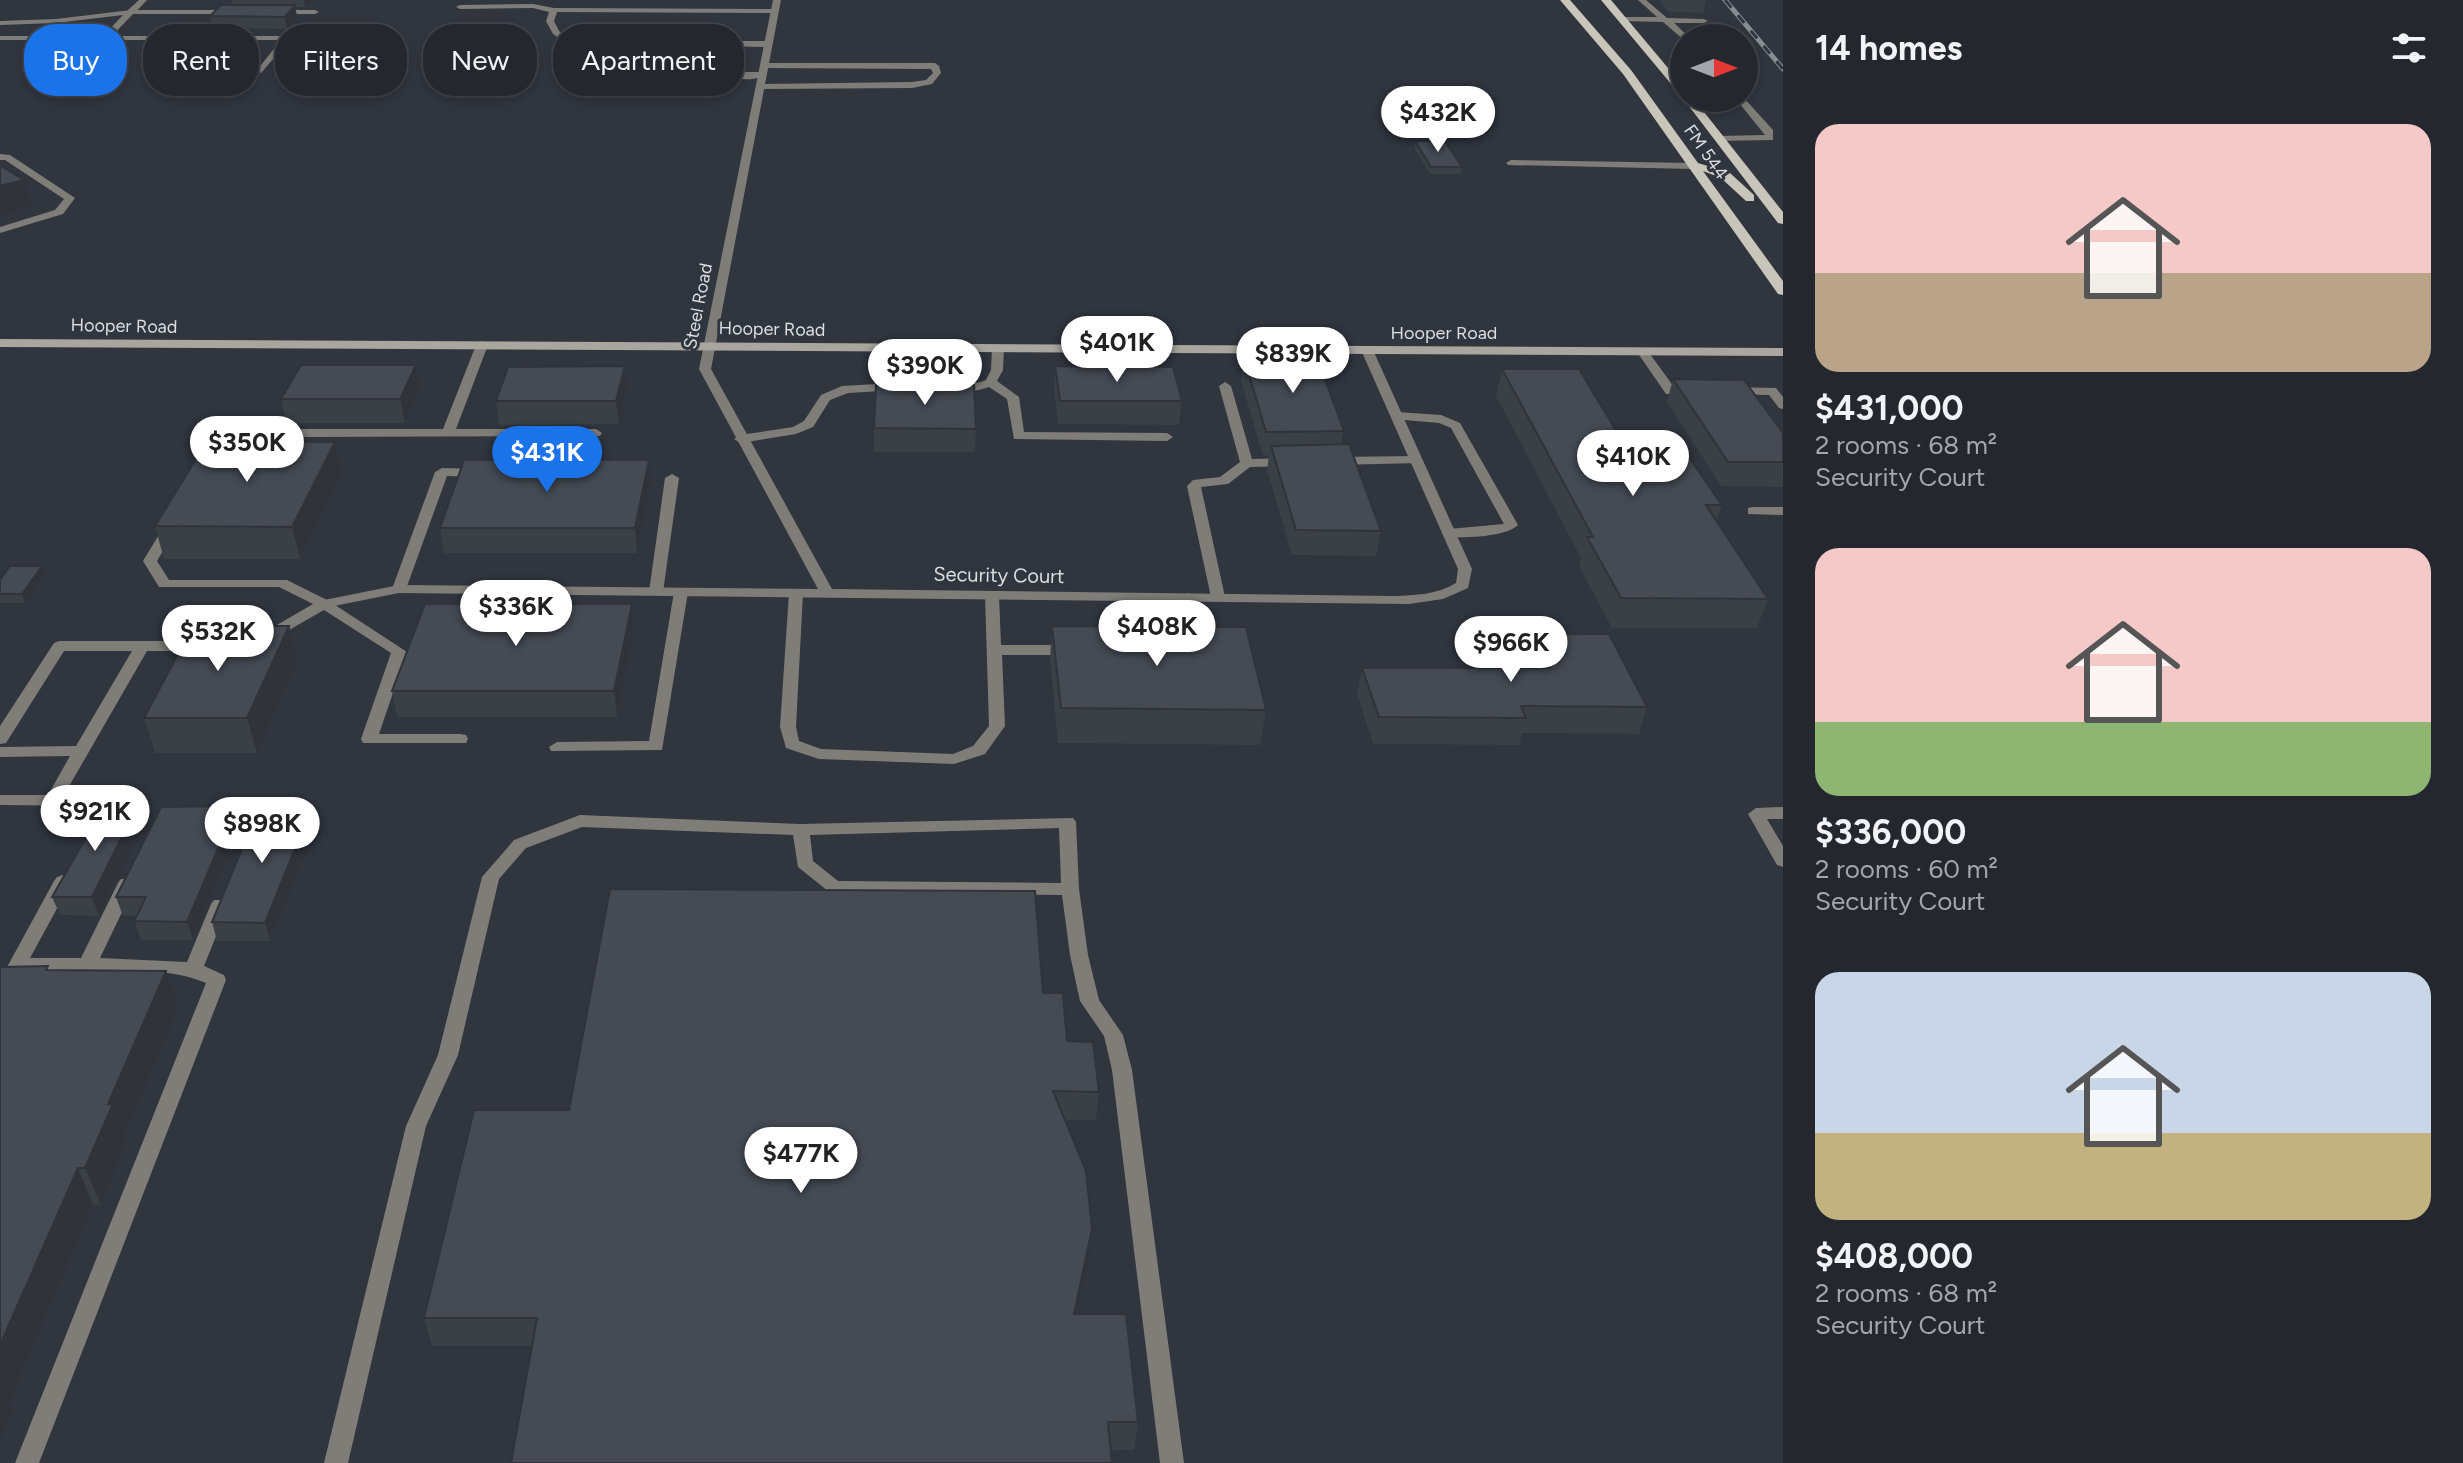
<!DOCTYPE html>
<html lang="en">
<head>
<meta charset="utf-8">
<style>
	:root { --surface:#24282e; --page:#2c3036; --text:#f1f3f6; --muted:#a3a6aa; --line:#41444a; --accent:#1a73e8 }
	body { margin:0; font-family:Figtree,sans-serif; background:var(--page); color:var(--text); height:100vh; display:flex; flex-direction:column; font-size:30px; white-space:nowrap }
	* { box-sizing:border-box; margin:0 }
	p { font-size:26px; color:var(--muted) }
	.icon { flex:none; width:44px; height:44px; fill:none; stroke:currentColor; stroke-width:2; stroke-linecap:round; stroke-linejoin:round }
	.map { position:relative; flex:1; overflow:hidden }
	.details { display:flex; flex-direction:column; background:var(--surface); width:680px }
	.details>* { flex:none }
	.guide { position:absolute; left:24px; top:24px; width:760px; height:72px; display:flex; gap:16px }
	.needle { width:52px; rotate:90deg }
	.buttons { position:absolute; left:1670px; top:24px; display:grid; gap:16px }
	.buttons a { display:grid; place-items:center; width:88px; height:88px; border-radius:50%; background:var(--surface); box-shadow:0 4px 12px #0003,0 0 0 2px var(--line); font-size:40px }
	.price { position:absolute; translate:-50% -68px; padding:0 18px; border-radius:28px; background:#fff; color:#222; font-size:26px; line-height:52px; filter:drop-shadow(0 2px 4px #0008) }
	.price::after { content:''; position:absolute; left:50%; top:48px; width:24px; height:18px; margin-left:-12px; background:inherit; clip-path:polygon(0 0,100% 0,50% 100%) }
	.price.selected { background:var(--accent); color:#fff }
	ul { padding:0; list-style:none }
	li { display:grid; align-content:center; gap:16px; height:424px; padding:0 32px }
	li span { display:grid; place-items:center; height:248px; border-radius:24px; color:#555 }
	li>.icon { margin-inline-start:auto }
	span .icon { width:144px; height:144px; fill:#fffc; stroke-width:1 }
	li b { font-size:34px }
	h2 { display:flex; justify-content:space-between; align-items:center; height:96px; padding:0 32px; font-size:34px }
	.pill { padding:0 28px; border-radius:32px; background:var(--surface); box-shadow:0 4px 12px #0003,0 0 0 2px var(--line); font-size:28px; line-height:72px }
	.pill.selected { background:var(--accent); color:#fff }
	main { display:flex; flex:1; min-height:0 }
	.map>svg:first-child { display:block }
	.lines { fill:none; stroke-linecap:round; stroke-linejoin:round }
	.lane { fill:#7f7d78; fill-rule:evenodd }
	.street { fill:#7f7d78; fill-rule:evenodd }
	.secondary { fill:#a8a69e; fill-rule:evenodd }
	.primary { fill:#c8c5bb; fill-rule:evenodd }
	.rail-casing { stroke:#888c93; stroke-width:5 }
	.rail { stroke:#30353e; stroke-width:3; stroke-dasharray:10; stroke-linecap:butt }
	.wall { fill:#3b4047 }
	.shaded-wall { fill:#30343a }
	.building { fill:#454a53; stroke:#30343a; stroke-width:2 }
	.labels { text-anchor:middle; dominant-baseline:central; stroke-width:6; stroke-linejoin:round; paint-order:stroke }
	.far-street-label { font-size:18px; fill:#dadee3; stroke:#30353e }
	.street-label { font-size:20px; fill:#dadee3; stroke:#30353e }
</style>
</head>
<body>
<main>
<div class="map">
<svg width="1783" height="1463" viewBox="0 0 1783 1463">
	<rect width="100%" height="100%" fill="#30353e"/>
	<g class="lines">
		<!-- lane -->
		<path class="lane" d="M1638,0H1646L1667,18L1704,19L1708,21L1704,23H1674L1690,38L1684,40L1663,22L1621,21L1624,17H1657Z
			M533,4L554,8L775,9L779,11L775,13L557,12L554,21L559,31L584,48L634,41L638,44L582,54L553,34L546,21L549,12L533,8L460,9L456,7L460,5Z
			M131,10H234L238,12L234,14H133L112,36H287L291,38L261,73L257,70L281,40H108L72,75L68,72L69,70L98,40H0V36H103L123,15L56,23L0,25V21L56,19Z
			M277,10H315L319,12L315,14H274Z
			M662,41H768L772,44L768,47L712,46L704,50V58L717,68L728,72H762L766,75C745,85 715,76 697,61L696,49L700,46L659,45L658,43Z
			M764,63H935L939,66L941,73L932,84L912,88L760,89L757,88V84L912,82L926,80L933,73L931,69L761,68L760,66Z
			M1735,98H1744L1773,130V140L1716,141V137L1719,136L1765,135Z
			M0,154L10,155L75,198L63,214L0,233V227L55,210L64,199L5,160H0Z
			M1511,160L1694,163L1699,166L1694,169L1508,165L1506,163Z
			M482,341L488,345L456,429H596L602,433L600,436L300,437L294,433L300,429H443L476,345Z
			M998,344L1004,348L1003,370L997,381L1019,397L1024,432L1167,433L1173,437L1167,441L1014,439L1007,399L989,387C977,391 959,395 948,388C958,381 974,386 986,380L991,370L992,348Z
			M1643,348L1647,350L1674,387L1696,388V394H1666L1637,352Z
			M1225,382L1231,386L1252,459L1287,458L1293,462L1287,466L1250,467L1228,484L1201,487L1225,597L1218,601L1211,597L1187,486L1193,480L1220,477L1240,462L1219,386Z
			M895,383L899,384V390L848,393L830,400L813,427L796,434L740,443L734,439L740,435L793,427L804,421L821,395L842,386Z
			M1731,387L1776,388L1783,397V409L1779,408L1769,395L1727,394V388Z
			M1397,412L1441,415L1460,423L1518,525C1506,537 1461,539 1444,536L1442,533L1444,530L1449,529L1504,524L1451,428L1439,423L1393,419L1391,416Z
			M1416,456L1422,460L1421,463L1334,465L1328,461L1334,457Z
			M442,468L479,469L486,473L479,477L447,476L406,589L404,592H394L392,589L435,472Z
			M672,474L679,478L663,592L656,596L649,592L665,478Z
			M1753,507H1783V515L1748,514V508Z
			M171,522L178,526L157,561L169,580H287L329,601L407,652L379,734H460L466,735L468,739L466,743H363L361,739L391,653L324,610L275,638H265L263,635L265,632L313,604L279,587H159L143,561L166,523Z
			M681,588L688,592L662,750L551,751L549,747L557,742L649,741L674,592Z
			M796,589L803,593L796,727L799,741L821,749L953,754L973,746L989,726L985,595L987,592H997L999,595L1001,645H1072L1080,650L1072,655H1002L1005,726L985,754L954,764L819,759L786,748L780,727L789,593Z
			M1189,593L1196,597L1199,630L1193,645L1183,649L1175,644C1189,633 1183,613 1182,597Z
			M59,641H201L209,646L201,651H147L64,795L112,797L114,801L97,833L91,835L82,829L95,806L0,805V795H48L70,756L0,757V747L76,746L132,651H64L6,743L0,744V726L54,643Z
			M217,807H258L266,813L256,835L250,837L241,831L247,818L211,816L209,812L211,808Z
			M1783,807V819H1767L1783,846V867L1777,865L1748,814L1756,808Z
			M580,815L801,824L1073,818L1076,822L1079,889L1088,955L1099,1000L1123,1035L1132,1070L1184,1463H1160L1112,1070L1104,1036L1080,1001L1070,955L1062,895L834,893L828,891L798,867L793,835L582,827L526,848L499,879L458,1055L426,1126L348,1463H324L406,1126L438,1055L482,877L514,840ZM1059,828L1061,883L838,881L813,861L810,835Z
			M63,875L69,877L72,881L30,958H81L118,883L121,879H133L136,883L100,958L187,962L211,904L214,900H226L229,904L204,966L224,975L226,980L39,1463H15L206,983C163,963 73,972 23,972L7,1002L0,1004V980L54,881L57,877Z"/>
		<!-- street -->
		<path class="street" d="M139,0H147L134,14H128V10Z
			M773,0H781L711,369L832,589L1394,596C1416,595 1436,595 1456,583L1458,569L1361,350L1367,346L1373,350L1472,569L1468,588L1443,599L1409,604L399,593L324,608L319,607L317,604L319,601L399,585L818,589L699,369Z"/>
		<!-- secondary -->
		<path class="secondary" d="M0,339L1783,348V356L0,347Z"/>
		<!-- primary -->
		<path class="primary" d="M1560,0H1570L1631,70L1698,163L1730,173L1754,195V201H1746L1721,178L1703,171L1783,281V295L1778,294L1623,74Z
			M1601,0H1611L1684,87V98H1693L1783,212V224L1778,223L1682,97Z"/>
		<defs>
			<path id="rail" d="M1725,0L1783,69"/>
		</defs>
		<!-- rail casing -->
		<use href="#rail" class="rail-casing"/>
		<!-- rail -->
		<use href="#rail" class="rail"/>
	</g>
	<!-- wall -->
	<path class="wall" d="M232,0H311L305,7H295L297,17L287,29L213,28L210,16L233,5Z
		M1659,0H1706L1703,13L1669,12Z
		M614,35L698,69L699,88L633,93L616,53Z
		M1415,141L1462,167L1461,174H1430L1414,148Z
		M1244,358L1344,431L1341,444L1381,531L1376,556L1292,555L1267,470L1269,456H1263L1241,381Z
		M416,365L420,388L405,423H287L281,399Z
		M625,366L627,389L619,424L499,425L496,401Z
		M1055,366L1182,401L1179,425L1058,424L1054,389Z
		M1502,369L1629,452L1722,505L1716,522L1768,599L1757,628H1612L1579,566L1581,558L1496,396Z
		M1673,379L1783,433V487L1721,486L1667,402Z
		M874,428L976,429L975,452H874Z
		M342,473L300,559H164L155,526Z
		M651,485L637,553H444L440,528Z
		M45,574L25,603H0V580Z
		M632,604L634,630L617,717H397L392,691Z
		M289,626L298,660L257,753H155L144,718Z
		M1052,626L1266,710L1260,745L1058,743L1050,660Z
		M1533,634L1647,707L1639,734L1522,733L1519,745L1373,744L1357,694L1362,668H1530L1526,660Z
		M144,825L99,916L60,915L52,897Z
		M241,825L193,940H141L134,921L137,916H123L116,897Z
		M317,826L270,941H217L212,922Z
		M50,970L166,971L179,1007L125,1134L127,1140L101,1205H93L9,1403L13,1410L0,1441Z
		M1043,993L1067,1041L1099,1092L1096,1120H1065L1089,1257L1077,1314L1138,1422L1134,1450H1111L532,1346H432L424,1318L569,1110Z"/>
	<!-- shaded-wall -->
	<path class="shaded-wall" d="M304,0H311L305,7Z
		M295,5L297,17L287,29L285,17Z
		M698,69L699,88L633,93L631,75Z
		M24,180L32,207L0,215V186Z
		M416,365L420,388L405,423L400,399Z
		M625,366L627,389L619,424L616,401Z
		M335,442L342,473L300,559L292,527Z
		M649,460L651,485L637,553L635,528Z
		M42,566L45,574L25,603L22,594Z
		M632,604L634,630L617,717L614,691Z
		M289,626L298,660L257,753L247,718Z
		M137,806L144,825L99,916L92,897Z
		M236,806L241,825L193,940L187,922Z
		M312,807L317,826L270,941L265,923Z
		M166,971L179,1007L125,1134L127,1140L101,1205L85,1168L108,1104Z
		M78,1168L93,1205L9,1403L13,1410L0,1441V1345Z
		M1092,1229L1089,1257L1071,1342L1074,1314Z"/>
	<!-- building -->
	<path class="building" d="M221,5H295L285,17L210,16Z
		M678,30L698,69L631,75L614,35Z
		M1415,141H1445L1462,167H1431Z
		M0,165L24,180L0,186Z
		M1244,358H1317L1344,431L1266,432Z
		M301,365H416L400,399H281Z
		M625,366L616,401H496L508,367Z
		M1055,366L1173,367L1182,401H1060Z
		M1502,369H1579L1629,452H1685L1722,505H1706L1768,599L1621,598L1587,537H1593Z
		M1673,379L1744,380L1783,433V462H1728Z
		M876,385H974L976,429L874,428Z
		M207,441L335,442L292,527L155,526Z
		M1349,444L1381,531L1296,530L1271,446Z
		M464,460H649L635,528H440Z
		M10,566H42L22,594H0V580Z
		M425,604H632L614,691H392Z
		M193,626H289L247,718H144Z
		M1052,626L1246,627L1266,710L1061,708Z
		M1533,634H1609L1647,707L1521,706L1526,718L1379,717L1362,668H1549Z
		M104,806H137L92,897H52Z
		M236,806L187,922L134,921L146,897H116L161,807Z
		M259,807H312L265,923L212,922Z
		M610,889L1035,891L1043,993H1063L1067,1041L1093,1042L1099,1092L1053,1091L1086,1171L1092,1229L1074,1314H1126L1138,1422H1108L1112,1463H511L537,1318H424L474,1110H569Z
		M48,966L46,970L166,971L108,1104H113L85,1168H78L0,1345V967Z"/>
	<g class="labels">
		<!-- far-street labels -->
		<g class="far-street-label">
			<text transform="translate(1706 152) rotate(55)">FM 544</text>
			<text transform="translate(698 306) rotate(-79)">Steel Road</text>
			<text transform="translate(124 326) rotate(1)">Hooper Road</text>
			<text transform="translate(772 329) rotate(1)">Hooper Road</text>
			<text x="1444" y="333">Hooper Road</text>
		</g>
		<!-- street labels -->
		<g class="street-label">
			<text transform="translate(999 575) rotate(1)">Security Court</text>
		</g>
	</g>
</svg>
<div class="buttons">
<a><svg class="needle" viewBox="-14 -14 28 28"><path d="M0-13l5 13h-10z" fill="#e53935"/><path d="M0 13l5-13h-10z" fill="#a3a6aa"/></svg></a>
</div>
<b class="price" style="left:1438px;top:154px">$432K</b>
<b class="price" style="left:1117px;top:384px">$401K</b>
<b class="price" style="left:1293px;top:395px">$839K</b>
<b class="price" style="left:925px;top:407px">$390K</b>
<b class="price" style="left:247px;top:484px">$350K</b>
<b class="price selected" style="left:547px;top:494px">$431K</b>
<b class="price" style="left:1633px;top:498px">$410K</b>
<b class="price" style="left:516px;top:648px">$336K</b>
<b class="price" style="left:1157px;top:668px">$408K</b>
<b class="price" style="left:218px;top:673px">$532K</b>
<b class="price" style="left:1511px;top:684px">$966K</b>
<b class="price" style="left:95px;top:853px">$921K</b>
<b class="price" style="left:262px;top:865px">$898K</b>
<b class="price" style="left:801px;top:1195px">$477K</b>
<div class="guide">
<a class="pill selected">Buy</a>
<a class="pill">Rent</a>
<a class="pill">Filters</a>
<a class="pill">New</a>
<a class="pill">Apartment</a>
</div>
</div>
<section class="details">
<h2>14 homes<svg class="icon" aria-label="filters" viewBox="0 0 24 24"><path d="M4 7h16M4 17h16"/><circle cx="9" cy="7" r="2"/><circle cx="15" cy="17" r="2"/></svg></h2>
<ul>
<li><span style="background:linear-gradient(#f6c9c9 60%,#b9a48a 0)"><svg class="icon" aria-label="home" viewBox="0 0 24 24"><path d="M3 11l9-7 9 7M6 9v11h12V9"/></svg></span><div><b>$431,000</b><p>2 rooms · 68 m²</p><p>Security Court</p></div></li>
<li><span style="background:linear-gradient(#f6c9c9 70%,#8fb573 0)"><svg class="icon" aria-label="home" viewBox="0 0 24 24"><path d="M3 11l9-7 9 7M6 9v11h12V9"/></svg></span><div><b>$336,000</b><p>2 rooms · 60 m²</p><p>Security Court</p></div></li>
<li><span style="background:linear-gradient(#c9d6e8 65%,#c2b280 0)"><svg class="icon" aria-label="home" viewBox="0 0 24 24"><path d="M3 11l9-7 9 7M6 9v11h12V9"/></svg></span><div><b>$408,000</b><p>2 rooms · 68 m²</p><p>Security Court</p></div></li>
</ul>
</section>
</main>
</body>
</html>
